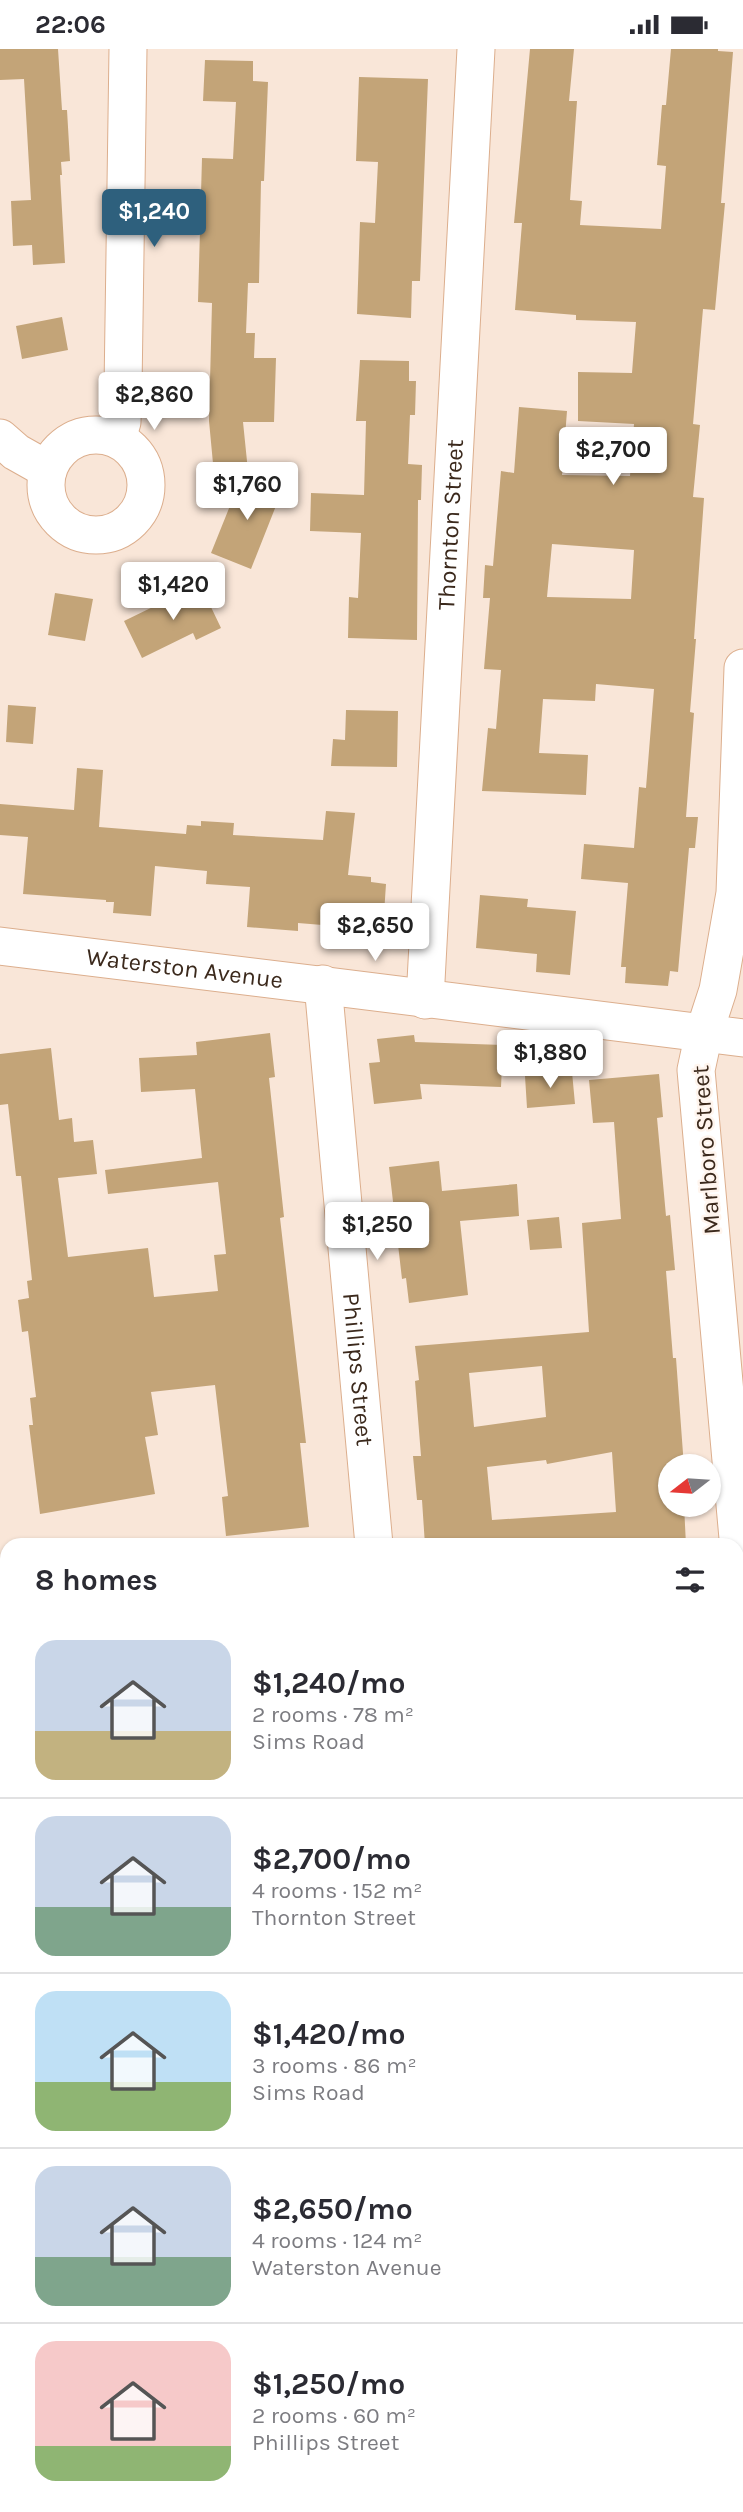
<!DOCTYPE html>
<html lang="en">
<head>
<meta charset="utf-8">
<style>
	:root { --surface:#fff; --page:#f7f7f7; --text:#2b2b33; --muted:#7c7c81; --line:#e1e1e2; --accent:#2e607d }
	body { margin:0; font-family:Karla,sans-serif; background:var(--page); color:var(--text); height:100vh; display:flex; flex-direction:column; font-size:26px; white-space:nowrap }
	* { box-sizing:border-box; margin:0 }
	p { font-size:23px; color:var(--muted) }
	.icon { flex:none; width:38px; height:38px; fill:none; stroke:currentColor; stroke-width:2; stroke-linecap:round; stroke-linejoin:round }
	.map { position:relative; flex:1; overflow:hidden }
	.sheet { position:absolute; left:0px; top:1489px; width:744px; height:975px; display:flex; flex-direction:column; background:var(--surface); border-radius:21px 21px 0 0; box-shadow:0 2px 5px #0004 }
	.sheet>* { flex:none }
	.needle { width:46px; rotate:253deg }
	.tools { position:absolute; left:658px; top:1405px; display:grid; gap:14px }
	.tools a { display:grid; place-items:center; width:63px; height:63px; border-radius:50%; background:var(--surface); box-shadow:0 2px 5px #0004; font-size:35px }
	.price { position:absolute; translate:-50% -60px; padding:0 16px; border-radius:7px; background:#fff; color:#222; font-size:23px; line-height:46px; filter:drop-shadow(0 2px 4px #0008) }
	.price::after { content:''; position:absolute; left:50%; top:42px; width:21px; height:16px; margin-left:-10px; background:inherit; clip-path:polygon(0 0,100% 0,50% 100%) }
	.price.selected { background:var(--accent); color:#fff }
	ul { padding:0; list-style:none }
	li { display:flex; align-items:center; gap:21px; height:175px; padding:0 35px }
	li+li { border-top:2px solid var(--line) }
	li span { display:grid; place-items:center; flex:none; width:196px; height:140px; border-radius:21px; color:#555 }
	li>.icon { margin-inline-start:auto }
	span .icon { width:84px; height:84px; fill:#fffc; stroke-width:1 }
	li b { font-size:30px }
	h2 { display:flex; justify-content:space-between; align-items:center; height:84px; padding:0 35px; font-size:30px }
	.status { display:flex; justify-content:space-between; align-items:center; height:49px; padding:0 35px; background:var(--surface); direction:ltr }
	.status svg { height:19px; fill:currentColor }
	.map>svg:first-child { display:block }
	.building { fill:#c3a478; fill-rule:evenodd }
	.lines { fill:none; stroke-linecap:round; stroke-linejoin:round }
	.minor-casing { stroke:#dcae8d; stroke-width:39 }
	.minor { stroke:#fff; stroke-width:37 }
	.labels { text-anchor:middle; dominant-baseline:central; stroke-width:5; stroke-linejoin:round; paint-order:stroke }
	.street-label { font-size:24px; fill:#3b291c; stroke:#fff5ee }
</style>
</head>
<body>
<div class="status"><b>22:06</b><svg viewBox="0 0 49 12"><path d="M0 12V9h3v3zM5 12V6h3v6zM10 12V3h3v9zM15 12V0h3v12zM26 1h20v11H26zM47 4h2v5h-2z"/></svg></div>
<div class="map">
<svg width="743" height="2463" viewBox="0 0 743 2463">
	<rect width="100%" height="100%" fill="#f9e6d8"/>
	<!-- building -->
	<path class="building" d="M0,0H58L62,61H67L70,112L61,113L62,126H60L65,214L33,216L32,196L13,197L11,152L31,151L24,30L0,31Z
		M530,0H574L569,52H577L570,151L582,152L580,176L661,180L666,117L657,116L662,56H666L671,0H718V2L733,3L721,154H725L715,261L703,260L693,375L700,376L693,448L704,449L694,590H696L690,663L694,664L686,768H698L695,799H689L678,923L670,922L668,937L625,934L626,918H621L628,834L581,830L584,795L634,799L639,738L646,739L654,640L596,635L595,652L543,650L539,704L588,706L586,746L482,742L488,679L496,680L501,621L484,620L490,549H483L485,516L493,517L501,422L514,424L519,358L567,362L562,426L630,427L634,375L578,372V323L632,324L636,273L576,271V266L515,261L522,174H514ZM552,495L634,501L631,550L547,548Z
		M205,11L253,12V32L268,33L264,132H261L259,234H248L246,284H255L254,309H276L274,373H243L248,422L214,425L209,372L212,254L198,253L202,109L233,110L236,53L203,52Z
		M359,28L428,30L420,232H412L411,269L357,265L360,173L375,174L378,113L356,112Z
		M62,268L68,301L22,310L16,277Z
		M360,311L409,312V332H416L415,366H410L408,415L422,416L421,451H418L417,591L348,589L349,548L358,549L361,484L310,482L311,444L364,446L366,372H356Z
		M240,432L285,434L251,520L211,504Z
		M200,535L221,579L196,591L193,584L142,609L124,572Z
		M55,544L93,550L85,592L48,586Z
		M8,656L36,658L33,695L6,693Z
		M346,661L398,662L397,718L331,717L333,690L345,691Z
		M77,719L103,721L99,778L186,785L187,776L201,777V772L234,774L233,786L323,791L326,762L355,764L348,826L371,828V833L386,835L384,865L371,864V880L298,874V882L247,878L250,838L206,835L207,822L155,817L151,867L113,864L114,853H106V851L23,845L28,788L0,786V755L74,761Z
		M480,846L528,850L527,858L576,862L570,926L536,923L537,905L476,899Z
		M270,984L275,1028L269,1029L284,1168L280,1169L306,1394H300L309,1478L226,1487L222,1448L228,1447L215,1336L151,1343L158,1386L145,1388L155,1445L40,1465L29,1376H33L30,1349L36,1348L28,1282L22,1283L18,1251L29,1249L27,1232L32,1231L21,1127H16L8,1055L0,1056V1005L51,999L59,1071L72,1069L74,1093L93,1091L97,1125L58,1129L68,1208L148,1199L154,1248L218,1242L214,1206L226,1205L218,1133L108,1145L105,1121L202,1109L195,1040L141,1043L139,1009L197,1006L196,993Z
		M414,986L415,993L503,996L501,1038L420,1035L422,1050L374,1055L369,1014L380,1013L377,990Z
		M572,1023L575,1055L527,1059L525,1027Z
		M659,1025L663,1068L657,1069L666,1167L670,1166L675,1221L666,1222L673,1309H676L684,1418H670V1456H684L686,1496H619L618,1493L579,1496H425L422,1451H417L413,1407H421L415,1332L419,1331L415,1297L589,1283L582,1174L621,1170L614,1073L593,1074L589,1031ZM542,1317L546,1368L474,1378L469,1324ZM612,1403L616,1463L492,1471L487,1418L546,1411L547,1415Z
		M439,1112L442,1142L517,1135L519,1167L460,1172L468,1246L409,1254L406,1229L402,1230L389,1118Z
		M559,1168L562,1199L530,1201L527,1171Z"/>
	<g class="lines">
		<defs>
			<g id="minor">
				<circle cx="96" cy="436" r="50"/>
				<path d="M0,389L16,403L48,421"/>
				<path d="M117,390L122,373L123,340L128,0"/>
				<path d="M743,619L735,844L718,941L704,984L696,1021L743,1545"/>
				<path id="s1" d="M0,897C248,926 495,959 743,989"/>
				<path id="s2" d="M323,935L374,1496"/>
				<path id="s3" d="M425,951L476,0"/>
				<path d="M0,1575L7,1653"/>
				<path d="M737,2110H743"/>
				<path d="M737,2161L743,2160"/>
				<path d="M0,2175H7"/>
				<path d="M0,2227L7,2226"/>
				<path d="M71,2457V2463"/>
				<path d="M453,2457V2463"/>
			</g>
		</defs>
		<!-- minor casing -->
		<use href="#minor" class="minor-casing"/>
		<!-- minor -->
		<use href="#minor" class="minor"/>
	</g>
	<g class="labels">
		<!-- street labels -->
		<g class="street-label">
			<text stroke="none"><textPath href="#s3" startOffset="476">Thornton Street</textPath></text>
			<text stroke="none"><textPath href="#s1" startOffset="186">Waterston Avenue</textPath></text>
			<text transform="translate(706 1101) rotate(-94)">Marlboro Street</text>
			<text stroke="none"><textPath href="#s2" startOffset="387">Phillips Street</textPath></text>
		</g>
	</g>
</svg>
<div class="tools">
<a><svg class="needle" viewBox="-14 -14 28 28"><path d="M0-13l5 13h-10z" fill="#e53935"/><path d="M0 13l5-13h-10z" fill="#7c7c81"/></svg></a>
</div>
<b class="price selected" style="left:154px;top:200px">$1,240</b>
<b class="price" style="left:154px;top:383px">$2,860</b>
<b class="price" style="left:613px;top:438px">$2,700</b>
<b class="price" style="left:247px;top:473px">$1,760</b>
<b class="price" style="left:173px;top:573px">$1,420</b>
<b class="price" style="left:375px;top:914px">$2,650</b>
<b class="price" style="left:550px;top:1041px">$1,880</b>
<b class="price" style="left:377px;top:1213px">$1,250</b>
<section class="sheet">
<h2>8 homes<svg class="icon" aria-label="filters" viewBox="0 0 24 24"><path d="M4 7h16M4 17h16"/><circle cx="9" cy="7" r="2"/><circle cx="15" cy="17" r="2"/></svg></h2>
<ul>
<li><span style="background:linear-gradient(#c9d6e8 65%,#c2b280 0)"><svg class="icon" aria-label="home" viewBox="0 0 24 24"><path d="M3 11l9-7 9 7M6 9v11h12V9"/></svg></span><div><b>$1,240/mo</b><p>2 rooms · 78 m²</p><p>Sims Road</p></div></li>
<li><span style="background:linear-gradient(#c9d6e8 65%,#7fa58c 0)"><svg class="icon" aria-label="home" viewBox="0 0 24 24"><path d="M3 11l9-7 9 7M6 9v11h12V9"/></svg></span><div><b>$2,700/mo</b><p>4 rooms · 152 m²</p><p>Thornton Street</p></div></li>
<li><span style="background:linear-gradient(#bfe0f5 65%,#8fb573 0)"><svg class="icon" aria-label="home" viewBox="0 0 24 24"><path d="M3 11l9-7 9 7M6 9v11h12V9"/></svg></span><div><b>$1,420/mo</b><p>3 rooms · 86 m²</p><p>Sims Road</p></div></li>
<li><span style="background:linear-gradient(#c9d6e8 65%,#7fa58c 0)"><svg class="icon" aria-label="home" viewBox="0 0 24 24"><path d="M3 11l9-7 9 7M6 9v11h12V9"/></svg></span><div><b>$2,650/mo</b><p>4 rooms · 124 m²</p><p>Waterston Avenue</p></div></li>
<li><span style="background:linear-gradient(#f6c9c9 75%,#8fb573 0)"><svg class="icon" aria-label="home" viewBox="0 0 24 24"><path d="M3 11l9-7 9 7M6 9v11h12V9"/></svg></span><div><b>$1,250/mo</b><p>2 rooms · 60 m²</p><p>Phillips Street</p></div></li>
</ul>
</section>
</div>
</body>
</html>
